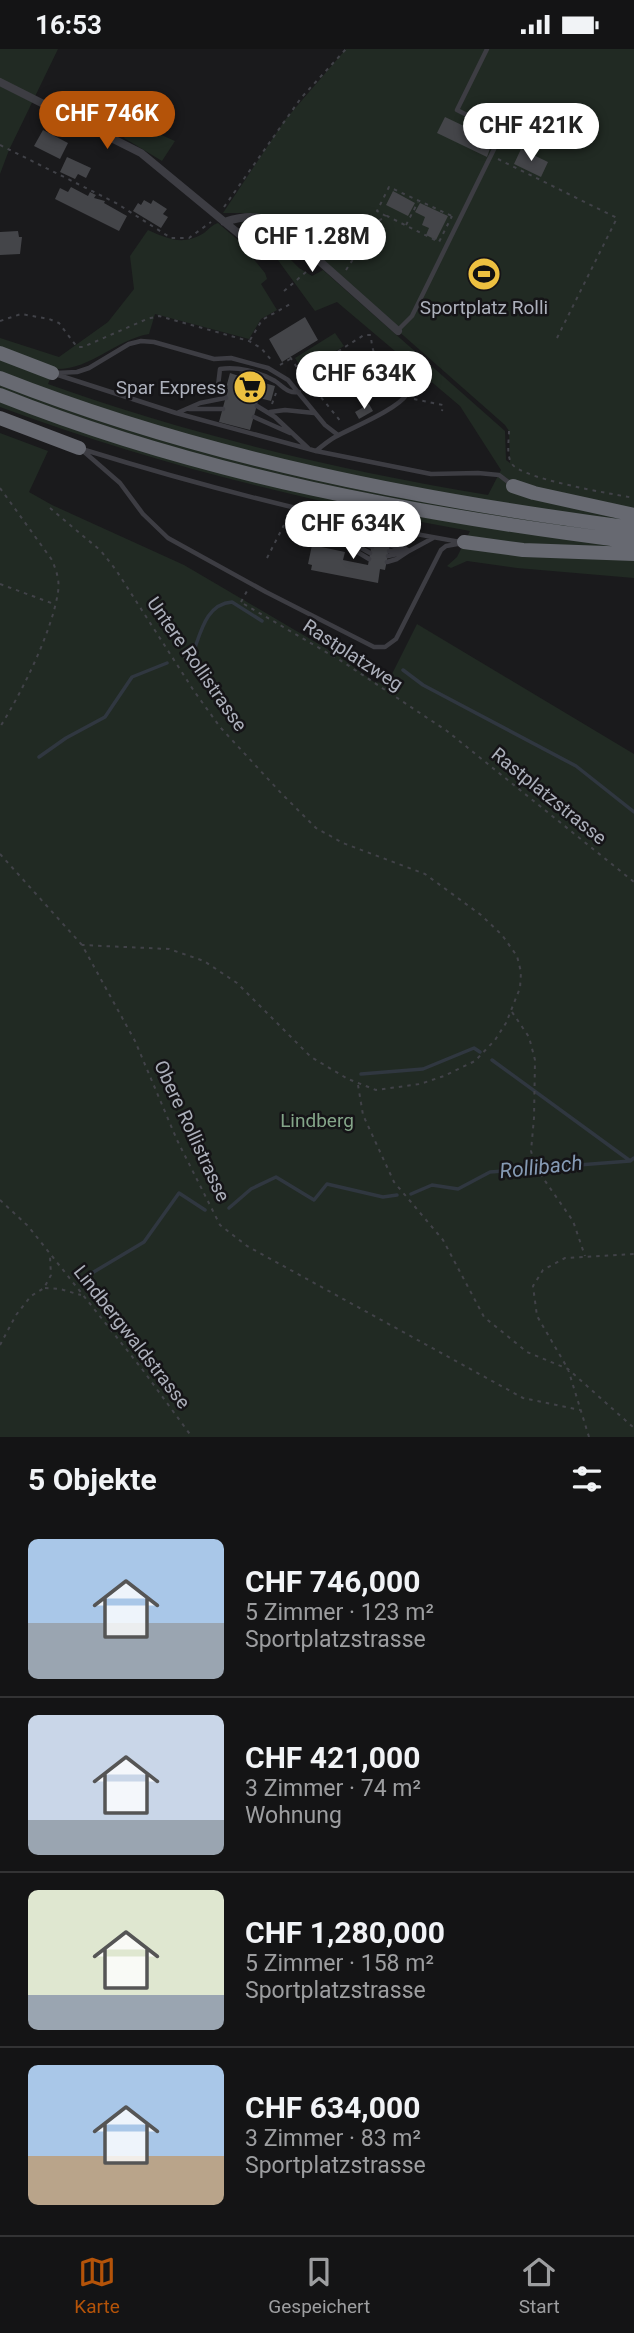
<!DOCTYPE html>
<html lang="de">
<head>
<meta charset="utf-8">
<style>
	:root { --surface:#141415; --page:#1d1d1e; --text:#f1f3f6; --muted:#9d9ea0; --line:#333334; --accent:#b45309 }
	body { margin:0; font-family:Roboto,sans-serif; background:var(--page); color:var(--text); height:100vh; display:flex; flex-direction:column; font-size:26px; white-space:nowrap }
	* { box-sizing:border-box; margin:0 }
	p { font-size:23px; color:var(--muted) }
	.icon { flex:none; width:38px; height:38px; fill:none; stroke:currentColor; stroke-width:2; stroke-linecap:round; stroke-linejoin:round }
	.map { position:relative; height:1388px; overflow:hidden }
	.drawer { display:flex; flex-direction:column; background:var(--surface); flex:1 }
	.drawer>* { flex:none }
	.price { position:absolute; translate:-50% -60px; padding:0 16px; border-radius:24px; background:#fff; color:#222; font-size:23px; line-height:46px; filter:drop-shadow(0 2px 4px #0008) }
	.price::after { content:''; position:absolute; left:50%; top:42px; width:21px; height:16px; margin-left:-10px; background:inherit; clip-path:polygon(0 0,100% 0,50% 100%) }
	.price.current { background:var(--accent); color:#fff }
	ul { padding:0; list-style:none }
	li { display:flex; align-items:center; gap:21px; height:175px; padding:0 28px }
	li+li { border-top:2px solid var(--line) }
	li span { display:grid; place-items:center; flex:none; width:196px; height:140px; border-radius:10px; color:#555 }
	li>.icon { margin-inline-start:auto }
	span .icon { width:84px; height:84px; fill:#fffc; stroke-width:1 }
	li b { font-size:30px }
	h2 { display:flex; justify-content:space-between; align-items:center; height:84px; padding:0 28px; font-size:30px }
	.status { display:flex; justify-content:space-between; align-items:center; height:49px; padding:0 35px; background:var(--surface); direction:ltr }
	.status svg { height:19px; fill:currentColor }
	.menu { display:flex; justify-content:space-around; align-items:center; height:98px; border-top:2px solid var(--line); background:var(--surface); font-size:19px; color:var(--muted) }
	.menu a { display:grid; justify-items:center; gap:4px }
	.menu .current { color:var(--accent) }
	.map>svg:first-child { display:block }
	.green { fill:#212a23 }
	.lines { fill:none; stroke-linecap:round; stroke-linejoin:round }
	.stream { stroke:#303740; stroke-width:3.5 }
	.building { fill:#444549 }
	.path { stroke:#414248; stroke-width:2; stroke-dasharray:3.5 5; stroke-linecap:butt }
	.lane { stroke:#3d3d43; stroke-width:4.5 }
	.street { stroke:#3d3d43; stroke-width:8 }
	.highway { stroke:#676971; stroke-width:14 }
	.labels { text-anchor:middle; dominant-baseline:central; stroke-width:5; stroke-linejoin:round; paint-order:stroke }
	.poi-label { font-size:19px; fill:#acb0bb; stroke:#151417 }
	.street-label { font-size:19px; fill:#acb0bb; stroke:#151417 }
	.park-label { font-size:19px; fill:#84a589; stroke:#151417 }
	.water-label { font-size:21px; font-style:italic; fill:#859ab4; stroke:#151417 }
</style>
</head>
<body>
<div class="status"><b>16:53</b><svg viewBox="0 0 49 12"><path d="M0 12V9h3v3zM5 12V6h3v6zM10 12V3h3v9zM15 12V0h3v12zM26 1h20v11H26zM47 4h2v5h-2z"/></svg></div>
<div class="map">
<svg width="634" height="1388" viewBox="0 0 634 1388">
	<rect width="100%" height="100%" fill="#1a1a1c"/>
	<!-- green -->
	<path class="green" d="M0,0H58L9,101L0,125Z
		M346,0H634V529L517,519L467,512L451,519L447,517L457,508L470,482C308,453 154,415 0,358V289L59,308L108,273L134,240L130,207L148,181C168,190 183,197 204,184C209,180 212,176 218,174L239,192L265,224L267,230L261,235L277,261L261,270L249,290L155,265L149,285C114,291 90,322 54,320L48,335C191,386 338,421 488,446L501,421L460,357L337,253L315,262L267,196L253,182L248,187L241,181V174C256,167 270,174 282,184L274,194L299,219L312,227L323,221L505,382L506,411L510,414L509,382L505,376L295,191L298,188C268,162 262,164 223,164L285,71Z
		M132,73L175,92L162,112L124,89Z
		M335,284L344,297L307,320L301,319L295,309Z
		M0,384L48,402L29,443L52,456L184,516L339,607L374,633L383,634L390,629L417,575L634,705V1388H0Z"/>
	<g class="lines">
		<!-- stream -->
		<path class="stream" d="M184,607L193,604C201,583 206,555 232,553L262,572
			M403,621L423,636L576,717L634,763
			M39,708L66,689L105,668L132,628L167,614
			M492,1011L629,1111
			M361,1025L423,1020L474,999L480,1003
			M411,1145L432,1136L458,1140L490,1123L630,1112L634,1109
			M229,1159L251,1140L276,1128L314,1151L327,1135L383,1148L397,1146
			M82,1233L92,1224L144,1193L179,1144L205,1161"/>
	</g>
	<!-- building -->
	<path class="building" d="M445,68L464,77L467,73L491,86L493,91L487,108L437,84Z
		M43,81L68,94L60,110L34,97Z
		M521,100L548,113L541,128L514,115Z
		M67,108L91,119L86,129L78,125L75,130L60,123Z
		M71,138L88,147L90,143L96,146L94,149L105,152L104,154L127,167L119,182L55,150L60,139L68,143Z
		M393,142L415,154L408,167L386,156Z
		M144,151L151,155L153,151L167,160L163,165L168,168L161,179L133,162L138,154L141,156Z
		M420,154L448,167L436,191L426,186L429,179L422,176L425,168L415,163Z
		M18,182L19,188H22L20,205L0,206V183Z
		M305,268L318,291L282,313L269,290Z
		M240,323L247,326L246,329L275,337L271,352L259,349L250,381L219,373L228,340L226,339L230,324L239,327Z
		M369,355L373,362L359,370L355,363Z
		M374,483L392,486L385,521L380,520L378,534L311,521L312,516L308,515L312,496L345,503L343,511L368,516Z"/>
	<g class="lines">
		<!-- path -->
		<path class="path" d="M0,96L116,154L171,189H189L211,173
			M498,110L617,169L555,293
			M224,158L301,49L346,0
			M386,167L377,162L389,138L452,167
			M406,176L418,153
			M346,221L378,172L387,167L439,193L452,167
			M284,242L313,217
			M0,272L21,265L49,270L59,274L77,298H83L147,270L159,267L249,292L261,299L273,313
			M250,291L262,271L292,254
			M290,308L298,320L342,374
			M280,316L290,310
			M302,325L364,286H371C372,316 387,319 402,341
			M414,350L443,356L442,362
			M272,355L276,344
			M509,382C509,392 506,406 512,415C522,430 613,445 634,449
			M0,439L52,511C56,521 60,531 58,543C52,583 22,643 0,678
			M50,459L101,502L116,521L194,642L220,678L281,744L316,779L343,794L425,825L481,866L502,886L517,907L521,923L520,939L506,974L495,991L475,1012L444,1027L420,1035L376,1041L348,1030L311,1008L237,934L204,912L169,900L82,896
			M267,509L284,476
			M0,535L54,555
			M241,553L247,542
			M244,555L343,613L447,682L634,833
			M0,805L82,896L135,992L177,1091L220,1176L247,1197L523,1349L580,1361
			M512,963L529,988L535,1011L534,1069L531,1102L536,1119L573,1172L585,1207
			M358,1036L363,1066L394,1133L443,1191L484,1268L527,1303L568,1320L634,1379
			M0,1151L28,1177L142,1320L192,1388
			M45,1239L60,1240L81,1246
			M0,1296L16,1266L31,1247L44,1239L51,1226L50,1208
			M589,1388L568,1320L537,1267L533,1237L543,1221L565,1209L634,1205"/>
		<!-- lane -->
		<path class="lane" d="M398,281L412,267L500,88L493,79L457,61L487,0
			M56,324L77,323L89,319L129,295L141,292L154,293L214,310L231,309L268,319L288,331L325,376L338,386
			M55,325L176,364L316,402L431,425L478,424L499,426L512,436
			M226,349L218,337L220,320C237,317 260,323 275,332C284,338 288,345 299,343
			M257,357L275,368L308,399
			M189,360H223
			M270,363L285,361L314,364
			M177,364L200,354L225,349
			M254,368L290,384
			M82,401L120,434L143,465L168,489L266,543L374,598H385L396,590L441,501L446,497L463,494
			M85,401C208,439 333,471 460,493
			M316,402C322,397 328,392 335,388C351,379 397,361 407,345C411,339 410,335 408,329
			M316,466L359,504L369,510
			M338,485L370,477
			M345,486L374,487
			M341,487L372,498
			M351,489L373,493
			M391,491L409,502L433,489
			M350,493L370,504
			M390,496L402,500
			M389,502H405
			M388,507L402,504
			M387,513L397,510L409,502"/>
		<!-- street -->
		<path class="street" d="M0,33L141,104L244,189
			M224,173C244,167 260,165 279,176L398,282"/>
		<!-- highway -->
		<path class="highway" d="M0,304L52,324
			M0,329C203,409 418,451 634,479
			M0,346C203,427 419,466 634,493
			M0,369L79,399
			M513,437L534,444L634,466
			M464,493L523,501L634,505"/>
	</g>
	<!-- icons -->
	<defs>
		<symbol id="stadium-disc" viewBox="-11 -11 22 22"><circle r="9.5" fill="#edc040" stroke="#151417"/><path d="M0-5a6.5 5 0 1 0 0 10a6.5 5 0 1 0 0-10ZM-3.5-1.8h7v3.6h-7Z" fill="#111"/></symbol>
		<symbol id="supermarket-disc" viewBox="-11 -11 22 22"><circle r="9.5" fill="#edc040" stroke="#151417"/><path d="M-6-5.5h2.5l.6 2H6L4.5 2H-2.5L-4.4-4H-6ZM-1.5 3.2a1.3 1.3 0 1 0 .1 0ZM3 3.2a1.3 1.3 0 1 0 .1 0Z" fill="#111"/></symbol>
	</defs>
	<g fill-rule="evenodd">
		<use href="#stadium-disc" x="465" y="206" width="38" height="38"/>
		<use href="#supermarket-disc" x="231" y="319" width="38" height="38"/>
	</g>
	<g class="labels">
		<!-- poi labels -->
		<g class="poi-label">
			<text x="484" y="258">Sportplatz Rolli</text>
			<text x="226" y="338" text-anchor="end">Spar Express</text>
		</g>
		<!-- street labels -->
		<g class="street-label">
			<text transform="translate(353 606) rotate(33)">Rastplatzweg</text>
			<text transform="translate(197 615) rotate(55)">Untere Rollistrasse</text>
			<text transform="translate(549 747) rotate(39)">Rastplatzstrasse</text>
			<text transform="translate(192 1082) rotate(65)">Obere Rollistrasse</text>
			<text transform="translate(132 1288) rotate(52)">Lindbergwaldstrasse</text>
		</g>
		<!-- park labels -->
		<g class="park-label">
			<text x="317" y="1071">Lindberg</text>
		</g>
		<!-- water labels -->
		<g class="water-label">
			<text transform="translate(541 1118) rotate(-6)">Rollibach</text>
		</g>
	</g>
</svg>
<b class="price current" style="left:107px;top:102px">CHF 746K</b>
<b class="price" style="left:531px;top:114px">CHF 421K</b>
<b class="price" style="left:312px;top:225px">CHF 1.28M</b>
<b class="price" style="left:364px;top:362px">CHF 634K</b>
<b class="price" style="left:353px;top:512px">CHF 634K</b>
</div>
<section class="drawer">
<h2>5 Objekte<svg class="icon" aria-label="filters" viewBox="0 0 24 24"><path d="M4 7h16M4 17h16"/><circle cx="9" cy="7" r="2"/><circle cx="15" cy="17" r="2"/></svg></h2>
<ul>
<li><span style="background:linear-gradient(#a9c7e8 60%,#9aa5b1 0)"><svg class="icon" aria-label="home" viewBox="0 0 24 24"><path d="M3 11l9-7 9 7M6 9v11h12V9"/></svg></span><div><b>CHF 746,000</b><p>5 Zimmer · 123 m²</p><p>Sportplatzstrasse</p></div></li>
<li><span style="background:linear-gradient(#c9d6e8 75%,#9aa5b1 0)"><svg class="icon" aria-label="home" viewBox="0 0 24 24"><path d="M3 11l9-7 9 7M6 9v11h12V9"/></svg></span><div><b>CHF 421,000</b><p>3 Zimmer · 74 m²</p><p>Wohnung</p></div></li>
<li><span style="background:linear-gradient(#dfe7d0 75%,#9aa5b1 0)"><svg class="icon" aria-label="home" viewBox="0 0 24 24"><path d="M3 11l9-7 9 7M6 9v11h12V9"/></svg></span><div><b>CHF 1,280,000</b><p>5 Zimmer · 158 m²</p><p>Sportplatzstrasse</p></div></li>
<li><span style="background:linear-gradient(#a9c7e8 65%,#b9a48a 0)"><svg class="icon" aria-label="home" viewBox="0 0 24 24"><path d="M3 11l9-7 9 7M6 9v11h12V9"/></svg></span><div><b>CHF 634,000</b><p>3 Zimmer · 83 m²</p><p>Sportplatzstrasse</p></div></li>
</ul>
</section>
<nav class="menu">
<a class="current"><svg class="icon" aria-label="map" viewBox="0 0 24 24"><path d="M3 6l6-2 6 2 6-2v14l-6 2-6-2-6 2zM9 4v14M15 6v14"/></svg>Karte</a>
<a><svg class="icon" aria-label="saved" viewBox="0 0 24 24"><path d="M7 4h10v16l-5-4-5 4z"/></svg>Gespeichert</a>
<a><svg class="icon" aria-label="home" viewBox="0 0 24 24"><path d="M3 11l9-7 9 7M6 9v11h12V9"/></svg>Start</a>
</nav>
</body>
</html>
